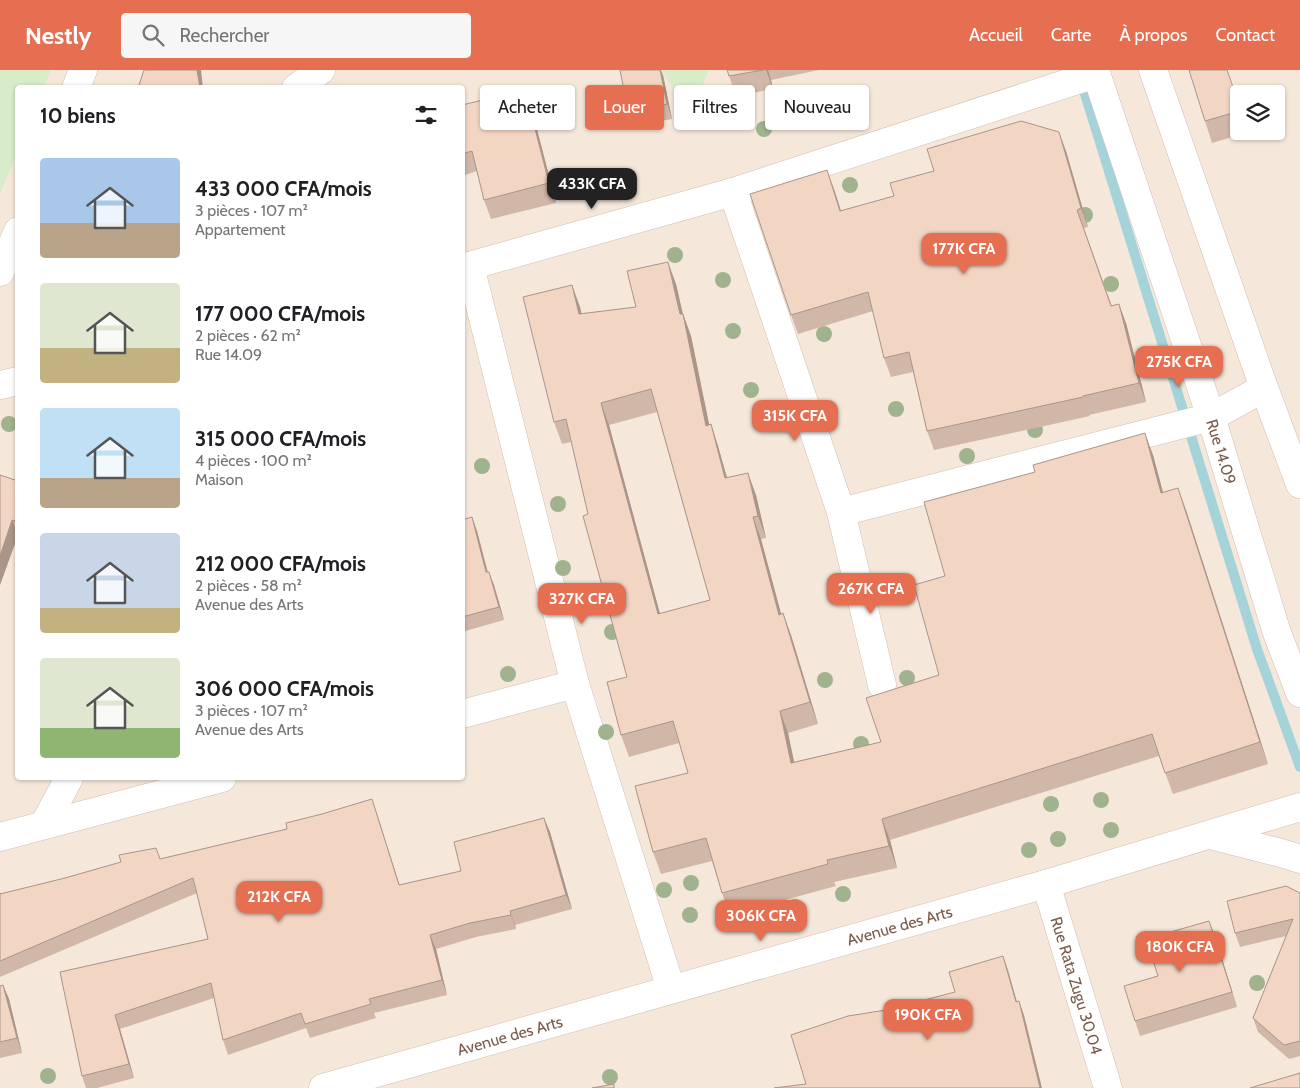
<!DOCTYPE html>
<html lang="fr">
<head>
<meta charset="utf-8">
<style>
	:root { --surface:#fff; --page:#f6f6f6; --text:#202124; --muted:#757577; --accent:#e76f51 }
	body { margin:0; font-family:Cabin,sans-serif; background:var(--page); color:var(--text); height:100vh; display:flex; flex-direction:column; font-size:19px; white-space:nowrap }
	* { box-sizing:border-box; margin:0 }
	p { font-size:16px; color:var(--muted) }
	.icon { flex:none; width:28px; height:28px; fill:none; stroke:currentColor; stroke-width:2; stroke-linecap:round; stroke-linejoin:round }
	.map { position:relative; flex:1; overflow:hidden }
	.drawer { position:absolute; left:15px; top:15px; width:450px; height:695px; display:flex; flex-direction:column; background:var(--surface); border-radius:5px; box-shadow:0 1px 4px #0004 }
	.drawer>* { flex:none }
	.banner { position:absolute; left:480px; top:15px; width:475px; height:45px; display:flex; gap:10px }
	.tools { position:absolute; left:1230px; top:15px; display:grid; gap:10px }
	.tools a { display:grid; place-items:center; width:55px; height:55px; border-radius:5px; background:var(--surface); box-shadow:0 1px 4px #0004; font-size:25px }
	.price { position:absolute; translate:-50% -42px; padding:0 11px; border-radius:10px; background:var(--accent); color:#fff; font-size:16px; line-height:32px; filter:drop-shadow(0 1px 2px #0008) }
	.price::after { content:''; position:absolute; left:50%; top:30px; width:15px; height:11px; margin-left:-8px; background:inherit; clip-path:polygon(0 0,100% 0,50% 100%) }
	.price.selected { background:#222; color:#fff }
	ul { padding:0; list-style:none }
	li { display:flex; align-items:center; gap:15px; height:125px; padding:0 25px }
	li span { display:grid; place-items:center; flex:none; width:140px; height:100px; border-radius:5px; color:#555 }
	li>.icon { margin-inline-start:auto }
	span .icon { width:60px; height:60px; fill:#fffc; stroke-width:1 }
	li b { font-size:21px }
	h2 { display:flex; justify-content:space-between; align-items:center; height:60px; padding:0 25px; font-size:21px }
	.tag { padding:0 18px; border-radius:5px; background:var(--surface); box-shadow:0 1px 4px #0004; font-size:18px; line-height:45px }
	.tag.selected { background:var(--accent); color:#fff }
	header { display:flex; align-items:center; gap:30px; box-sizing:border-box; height:70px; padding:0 25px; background:var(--accent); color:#fff }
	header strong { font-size:24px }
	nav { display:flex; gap:28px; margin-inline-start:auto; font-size:18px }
	.search { width:350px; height:45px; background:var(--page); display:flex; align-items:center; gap:12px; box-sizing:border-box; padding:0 18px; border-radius:5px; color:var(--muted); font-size:19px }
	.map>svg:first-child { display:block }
	.residential { fill:#f5e8da; fill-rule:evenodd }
	.park { fill:#d8ecc9 }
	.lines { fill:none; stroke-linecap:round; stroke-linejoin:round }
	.stream { stroke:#a5d3da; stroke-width:10 }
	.minor-casing { stroke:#d1beb0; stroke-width:29 }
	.minor { stroke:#fff; stroke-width:28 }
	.tree { fill:#a0b28e }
	.wall { fill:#d1b7a8; fill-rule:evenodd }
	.shaded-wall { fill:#aa9588 }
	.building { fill:#f3d5c3; stroke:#aa9588; fill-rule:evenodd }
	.labels { text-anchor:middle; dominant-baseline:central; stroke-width:4.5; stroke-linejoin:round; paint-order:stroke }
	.street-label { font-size:16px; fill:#7a5c4d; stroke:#fffaf3 }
</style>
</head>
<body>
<header>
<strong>Nestly</strong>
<div class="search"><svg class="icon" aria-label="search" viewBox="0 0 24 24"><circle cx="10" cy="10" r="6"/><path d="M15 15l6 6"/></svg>Rechercher</div>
<nav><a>Accueil</a><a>Carte</a><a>À propos</a><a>Contact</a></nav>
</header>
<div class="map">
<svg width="1300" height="1018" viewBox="0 0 1300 1018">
	<rect width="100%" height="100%" fill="#fdf6ec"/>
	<!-- residential -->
	<path class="residential" d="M0,0H1300V1018H0ZM18,18H462V708H18ZM1239,24H1276V61H1239Z"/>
	<!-- park -->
	<path class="park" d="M0,0H51L44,17L18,18L17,84L0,124Z
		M662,0H709L698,26L675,22Z"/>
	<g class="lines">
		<!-- stream -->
		<path class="stream" d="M1081,11L1257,579L1300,697"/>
		<defs>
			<g id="minor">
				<path id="s1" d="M1095,0L1211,347L1276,560L1300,623"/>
				<path d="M1153,0L1264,318L1300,414"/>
				<path d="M76,18L83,0"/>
				<path d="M296,18L321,0"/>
				<path d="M733,122L841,442L882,615"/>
				<path d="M470,196L575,614L671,919"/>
				<path d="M462,198L733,122L1096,4"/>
				<path d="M0,202L18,161"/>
				<path d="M0,315L18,311"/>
				<path d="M841,442L1211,347L1264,318"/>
				<path d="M462,644L575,614"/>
				<path d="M44,755L69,708"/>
				<path d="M1210,765L1281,783L1300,789"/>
				<path d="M0,767L222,708"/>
				<path id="s2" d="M1046,814L1108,1018"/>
				<path id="s3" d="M323,1018L1046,814L1300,737"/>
			</g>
		</defs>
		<!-- minor casing -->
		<use href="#minor" class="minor-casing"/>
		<!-- minor -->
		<use href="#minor" class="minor"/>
	</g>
	<!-- trees -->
	<g class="tree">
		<circle cx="764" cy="59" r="8"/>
		<circle cx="850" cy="115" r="8"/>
		<circle cx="1085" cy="145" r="8"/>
		<circle cx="675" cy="185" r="8"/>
		<circle cx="723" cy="210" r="8"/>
		<circle cx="1111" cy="214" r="8"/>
		<circle cx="733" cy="261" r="8"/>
		<circle cx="824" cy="264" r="8"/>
		<circle cx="751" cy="320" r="8"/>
		<circle cx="896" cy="339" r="8"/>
		<circle cx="9" cy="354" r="8"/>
		<circle cx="1035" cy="360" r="8"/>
		<circle cx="967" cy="386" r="8"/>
		<circle cx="482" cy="396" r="8"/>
		<circle cx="558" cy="434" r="8"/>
		<circle cx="563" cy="498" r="8"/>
		<circle cx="612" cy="562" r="8"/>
		<circle cx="508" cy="604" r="8"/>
		<circle cx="907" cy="608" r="8"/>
		<circle cx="825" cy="610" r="8"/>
		<circle cx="606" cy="662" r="8"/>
		<circle cx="861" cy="674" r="8"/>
		<circle cx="1101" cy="730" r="8"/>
		<circle cx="1051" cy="734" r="8"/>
		<circle cx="1111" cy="760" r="8"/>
		<circle cx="1058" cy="769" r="8"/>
		<circle cx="1029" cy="780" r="8"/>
		<circle cx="691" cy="813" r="8"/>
		<circle cx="664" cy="820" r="8"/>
		<circle cx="843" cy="824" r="8"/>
		<circle cx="795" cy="837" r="8"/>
		<circle cx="690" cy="845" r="8"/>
		<circle cx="1257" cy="913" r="8"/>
		<circle cx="48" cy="1006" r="8"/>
		<circle cx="610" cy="1007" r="8"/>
	</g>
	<!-- wall -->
	<path class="wall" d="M727,0H819L771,10L773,19L736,26L729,6Z
		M663,5L672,49L633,56L628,41Z
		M1239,33V61H1248L1249,62L1212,73L1205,51Z
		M462,35L532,40L556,133L491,149L484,130L477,101L462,106Z
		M1066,81L1088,157L1084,158L1112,236L1126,253L1146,332L1089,345L1090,346L934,380L927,361L913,302L891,307L884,288L873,241L798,264L791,245L834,119L841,141L894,126L934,101Z
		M676,214L683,244L691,266L709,355L711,354L718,376L727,407L756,425L766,468L761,469L781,544L791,565L818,654L788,663L794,692L881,672L939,605L945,506L1153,385L1163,422L1186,440L1268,694L1173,724L1159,686L890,770L897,798L834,812L836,816L730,845L722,823L712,791L661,804L653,782L688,703L679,673L629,687L621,665L627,607L571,372L562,374L554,352L580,237L581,244L636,237ZM657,342L710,530L660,544L609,355Z
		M18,411V465L0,515Z
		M472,447L477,461L488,502L494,515L504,550L462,562V450Z
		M372,729L399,815L461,801L544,748L550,762L572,839L515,855L516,859L476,867L436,879L447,925L374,943L376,948L310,968L306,958L228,985L223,970L214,928L120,959L134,1008L97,1018H86L82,1006L60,902L208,869L197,823L0,907V822L1,824L65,808L121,792L160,789L287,759L322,744Z
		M1300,823V986L1289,989L1258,962L1253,948L1286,866L1240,877L1235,863Z
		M1215,866L1237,937L1140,966L1135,951L1158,906Z
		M3,915L9,929L22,983L0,988V916Z"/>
	<!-- shaded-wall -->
	<path class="shaded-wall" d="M197,0H201L203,18H200Z
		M660,0H661L663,5L672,49L667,34Z
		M766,0H768L771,10L773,19Z
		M525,20L532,40L556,133L549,113Z
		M1059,62L1066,81L1088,157L1081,138Z
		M827,100L834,119L847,160L840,141Z
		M668,192L676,214L683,245V244L691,266L714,378L706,356Z
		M572,215L580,237L587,266L579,244Z
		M1119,234L1126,253L1146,332L1139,313Z
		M601,333L609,355L666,566L658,544Z
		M711,354L718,376L733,430L725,408Z
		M1145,363L1153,385L1169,445L1161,423Z
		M748,403L756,425L766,468L758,446Z
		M1178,418L1186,440L1268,694L1260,672Z
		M18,444V458L15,451Z
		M472,447L477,461L491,516L486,502Z
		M753,447L761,469L787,566L779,545Z
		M12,450L18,465L0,515V486Z
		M489,502L494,515L504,550L499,537Z
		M783,543L791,565L818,654L810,632Z
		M780,641L788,663L799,715L791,693Z
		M372,729L377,744L404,829L399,815Z
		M544,748L550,762L572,839L566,825Z
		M882,749L890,770L897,798L889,776Z
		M510,841L515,855L516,859L511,845Z
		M1209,851L1215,866L1237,937L1232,922Z
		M430,865L436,879L447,925L442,910Z
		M1003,886L1008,900L1021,946L1016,932Z
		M3,915L9,929L22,983L17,968Z
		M1019,931L1024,945L1042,1018H1040Z
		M115,945L120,959L134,1008L129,994Z"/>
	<!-- building -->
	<path class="building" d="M144,0H197L200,18H138Z
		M620,0H660L667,34L628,41Z
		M727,0H763L729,6Z
		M1189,0H1227L1239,34V41L1205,51Z
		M525,20L549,113L484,130L472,81L462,84V35Z
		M1021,51L1059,62L1081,138L1077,140L1111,236L1119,234L1139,313L1083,326V327L927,361L909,282L884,288L868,222L791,245L750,124L827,100L840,141L894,126L890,113L934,101L927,79Z
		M668,192L680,244H683L706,356L711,354L725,408L748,403L758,446L753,447L779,545L783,543L810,632L780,641L791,693L881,672L866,628L939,605L914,515L945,506L924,432L1035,402L1033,395L1145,363L1161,423L1178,418L1260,672L1165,703L1152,664L882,749L889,776L827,790L828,794L722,823L706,768L653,782L635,716L688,703L673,651L621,665L607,612L627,607L583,446L588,444L566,349L554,352L523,227L572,215L579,244L636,237L627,201ZM651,319L710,530L658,544L601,333Z
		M0,405L18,411V444L15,451L12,450L0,486Z
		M472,447L486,502H489L499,537L462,547V450Z
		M372,729L399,815L461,801L454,772L544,748L566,825L510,841L511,845L470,853L430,865L442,910L369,929L371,934L305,954L301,943L223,970L211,913L115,945L129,994L82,1006L60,902L208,869L193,808L0,891V823V824L65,808L121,792L119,785L156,778L160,789L287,759L286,753L322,744Z
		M1286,816L1300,823V971L1284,975L1253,948L1293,849L1235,863L1227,831Z
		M1209,851L1232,922L1135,951L1124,916L1158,906L1146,869Z
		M1003,886L1016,932L1019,931L1040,1018H774L806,1014L791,965L848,946L886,940L955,922L949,902Z
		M3,915L17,968L0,972V916Z
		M1300,1003V1018H1250Z
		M614,1014V1018H592Z"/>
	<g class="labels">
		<!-- street labels -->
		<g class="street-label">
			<text stroke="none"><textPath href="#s1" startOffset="402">Rue 14.09</textPath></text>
			<text stroke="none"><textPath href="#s3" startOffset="599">Avenue des Arts</textPath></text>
			<text stroke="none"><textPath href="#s2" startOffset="106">Rue Rata Zugu 30.04</textPath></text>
			<text stroke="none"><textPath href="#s3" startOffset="194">Avenue des Arts</textPath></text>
		</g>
	</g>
</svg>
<div class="tools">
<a><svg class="icon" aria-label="layers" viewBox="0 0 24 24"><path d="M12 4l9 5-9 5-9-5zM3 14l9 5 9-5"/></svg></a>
</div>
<b class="price selected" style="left:592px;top:140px">433K CFA</b>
<b class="price" style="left:964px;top:205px">177K CFA</b>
<b class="price" style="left:1179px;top:318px">275K CFA</b>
<b class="price" style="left:795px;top:372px">315K CFA</b>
<b class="price" style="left:871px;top:545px">267K CFA</b>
<b class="price" style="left:582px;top:555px">327K CFA</b>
<b class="price" style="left:279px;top:853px">212K CFA</b>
<b class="price" style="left:761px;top:872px">306K CFA</b>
<b class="price" style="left:1180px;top:903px">180K CFA</b>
<b class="price" style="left:928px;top:971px">190K CFA</b>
<div class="banner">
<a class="tag">Acheter</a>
<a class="tag selected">Louer</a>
<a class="tag">Filtres</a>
<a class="tag">Nouveau</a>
</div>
<section class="drawer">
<h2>10 biens<svg class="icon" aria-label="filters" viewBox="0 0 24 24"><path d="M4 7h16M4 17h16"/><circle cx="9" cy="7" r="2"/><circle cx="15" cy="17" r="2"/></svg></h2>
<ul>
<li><span style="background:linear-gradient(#a9c7e8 65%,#b9a48a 0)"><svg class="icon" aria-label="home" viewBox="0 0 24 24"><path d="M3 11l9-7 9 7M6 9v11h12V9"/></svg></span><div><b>433 000 CFA/mois</b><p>3 pièces · 107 m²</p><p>Appartement</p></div></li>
<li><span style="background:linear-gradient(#dfe7d0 65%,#c2b280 0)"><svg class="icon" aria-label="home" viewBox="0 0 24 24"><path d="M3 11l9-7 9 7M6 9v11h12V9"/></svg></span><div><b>177 000 CFA/mois</b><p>2 pièces · 62 m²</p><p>Rue 14.09</p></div></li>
<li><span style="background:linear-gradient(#bfe0f5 70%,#b9a48a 0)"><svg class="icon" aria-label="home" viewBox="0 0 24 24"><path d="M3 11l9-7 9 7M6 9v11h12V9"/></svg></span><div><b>315 000 CFA/mois</b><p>4 pièces · 100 m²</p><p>Maison</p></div></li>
<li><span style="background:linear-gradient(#c9d6e8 75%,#c2b280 0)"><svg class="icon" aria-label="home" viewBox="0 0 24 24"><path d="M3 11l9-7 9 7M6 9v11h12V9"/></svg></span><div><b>212 000 CFA/mois</b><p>2 pièces · 58 m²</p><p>Avenue des Arts</p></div></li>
<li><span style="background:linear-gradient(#dfe7d0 70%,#8fb573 0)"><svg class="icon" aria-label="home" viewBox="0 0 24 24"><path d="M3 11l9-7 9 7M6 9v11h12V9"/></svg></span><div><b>306 000 CFA/mois</b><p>3 pièces · 107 m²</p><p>Avenue des Arts</p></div></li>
</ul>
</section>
</div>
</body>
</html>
